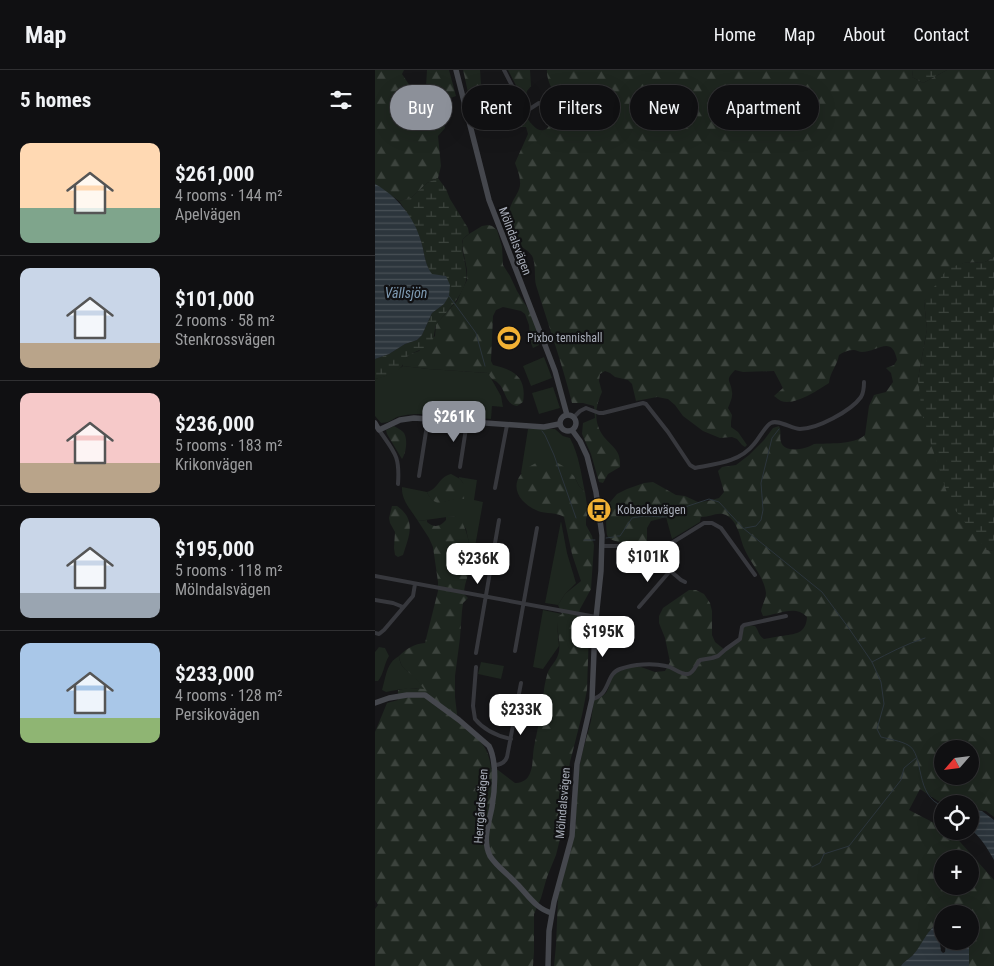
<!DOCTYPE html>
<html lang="en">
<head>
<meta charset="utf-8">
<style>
	:root { --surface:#101012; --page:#19191b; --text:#f1f3f6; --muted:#9c9d9f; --line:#303032; --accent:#8c9099 }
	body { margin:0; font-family:"Roboto Condensed",sans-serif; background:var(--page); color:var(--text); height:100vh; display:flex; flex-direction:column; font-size:19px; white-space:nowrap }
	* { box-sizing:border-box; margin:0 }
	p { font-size:16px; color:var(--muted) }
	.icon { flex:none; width:28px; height:28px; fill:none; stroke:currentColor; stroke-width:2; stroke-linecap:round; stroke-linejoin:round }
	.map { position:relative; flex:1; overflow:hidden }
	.panel { display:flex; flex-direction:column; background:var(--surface); width:375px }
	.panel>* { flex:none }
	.banner { position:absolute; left:15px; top:15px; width:475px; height:45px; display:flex; gap:10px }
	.needle { width:32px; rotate:242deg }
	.controls { position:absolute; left:559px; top:670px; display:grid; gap:10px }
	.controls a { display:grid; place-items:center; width:45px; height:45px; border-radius:50%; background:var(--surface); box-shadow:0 5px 20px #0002,0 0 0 1px var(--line); font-size:25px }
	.price { position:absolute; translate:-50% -42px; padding:0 11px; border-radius:10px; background:#fff; color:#222; font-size:16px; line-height:32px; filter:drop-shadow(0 1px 2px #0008) }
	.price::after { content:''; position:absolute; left:50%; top:30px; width:15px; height:11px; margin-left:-8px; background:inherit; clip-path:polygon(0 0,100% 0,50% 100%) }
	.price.current { background:var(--accent); color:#fff }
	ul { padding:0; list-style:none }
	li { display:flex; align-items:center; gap:15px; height:125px; padding:0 20px }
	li+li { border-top:1px solid var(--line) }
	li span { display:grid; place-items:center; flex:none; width:140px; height:100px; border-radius:10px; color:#555 }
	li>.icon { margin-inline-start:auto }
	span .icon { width:60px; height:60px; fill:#fffc; stroke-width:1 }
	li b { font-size:21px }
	h2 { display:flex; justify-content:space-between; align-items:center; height:60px; padding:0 20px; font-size:21px }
	.pill { padding:0 18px; border-radius:22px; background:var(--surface); box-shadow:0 5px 20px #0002,0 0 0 1px var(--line); font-size:18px; line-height:45px }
	.pill.current { background:var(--accent); color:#fff }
	header { display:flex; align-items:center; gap:30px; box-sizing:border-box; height:70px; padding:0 25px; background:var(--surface); border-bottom:1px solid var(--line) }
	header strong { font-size:24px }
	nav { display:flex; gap:28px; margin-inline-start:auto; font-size:18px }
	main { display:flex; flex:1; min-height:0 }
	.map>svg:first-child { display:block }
	.grass { fill:#1e261f }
	.forest { fill:url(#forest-firs); fill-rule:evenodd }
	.wetland { fill:url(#wetland-marsh) }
	.water { fill:url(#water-rules) }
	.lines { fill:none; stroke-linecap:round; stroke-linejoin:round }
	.stream { stroke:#2c353c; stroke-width:1 }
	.street { stroke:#37383d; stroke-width:4 }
	.secondary { stroke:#45474d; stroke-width:5.5 }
	.labels { text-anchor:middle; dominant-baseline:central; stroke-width:4.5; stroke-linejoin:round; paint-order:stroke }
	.street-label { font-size:12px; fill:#a8adb8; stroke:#111113 }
	.poi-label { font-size:12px; fill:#a8adb8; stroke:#111113; text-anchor:start }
	.water-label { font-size:14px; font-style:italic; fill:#7f9bb3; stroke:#111113 }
</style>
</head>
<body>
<header>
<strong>Map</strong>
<nav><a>Home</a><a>Map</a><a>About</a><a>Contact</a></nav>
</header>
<main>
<section class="panel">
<h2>5 homes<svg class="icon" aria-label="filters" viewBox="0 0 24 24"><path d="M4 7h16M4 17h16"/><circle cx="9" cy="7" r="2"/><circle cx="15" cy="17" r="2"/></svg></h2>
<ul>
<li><span style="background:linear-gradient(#ffd9b3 65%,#7fa58c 0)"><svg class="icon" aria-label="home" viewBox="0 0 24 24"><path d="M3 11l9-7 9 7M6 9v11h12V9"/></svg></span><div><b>$261,000</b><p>4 rooms · 144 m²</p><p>Apelvägen</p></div></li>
<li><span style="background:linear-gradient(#c9d6e8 75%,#b9a48a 0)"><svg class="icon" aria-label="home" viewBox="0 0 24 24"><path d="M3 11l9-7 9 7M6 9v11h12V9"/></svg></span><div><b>$101,000</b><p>2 rooms · 58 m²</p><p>Stenkrossvägen</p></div></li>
<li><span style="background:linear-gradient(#f6c9c9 70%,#b9a48a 0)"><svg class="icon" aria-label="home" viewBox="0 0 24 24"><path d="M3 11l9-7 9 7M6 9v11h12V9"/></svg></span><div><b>$236,000</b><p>5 rooms · 183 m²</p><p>Krikonvägen</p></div></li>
<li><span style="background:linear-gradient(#c9d6e8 75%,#9aa5b1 0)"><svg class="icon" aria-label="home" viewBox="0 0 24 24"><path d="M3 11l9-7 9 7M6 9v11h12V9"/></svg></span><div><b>$195,000</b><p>5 rooms · 118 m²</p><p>Mölndalsvägen</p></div></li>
<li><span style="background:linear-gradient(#a9c7e8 75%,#8fb573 0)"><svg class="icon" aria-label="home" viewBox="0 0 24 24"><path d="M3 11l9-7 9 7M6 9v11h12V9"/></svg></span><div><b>$233,000</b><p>4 rooms · 128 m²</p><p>Persikovägen</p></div></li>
</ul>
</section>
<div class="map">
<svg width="619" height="896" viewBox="0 0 619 896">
	<defs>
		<pattern id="forest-firs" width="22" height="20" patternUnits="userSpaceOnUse" patternTransform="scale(1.25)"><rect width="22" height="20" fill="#1e261f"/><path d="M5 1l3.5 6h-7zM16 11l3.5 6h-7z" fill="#3c433d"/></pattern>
		<pattern id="wetland-marsh" width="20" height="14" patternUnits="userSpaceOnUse" patternTransform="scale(1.25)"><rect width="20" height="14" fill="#1e261f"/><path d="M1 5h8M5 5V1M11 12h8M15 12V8" fill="none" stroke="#3c433d"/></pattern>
		<pattern id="water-rules" width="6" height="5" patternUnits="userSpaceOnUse" patternTransform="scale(1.25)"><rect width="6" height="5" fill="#2c353c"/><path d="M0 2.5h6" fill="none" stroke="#485056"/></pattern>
	</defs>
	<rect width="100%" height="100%" fill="#161618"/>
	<!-- grass -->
	<path class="grass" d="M169,287L177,308L156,316L148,296Z
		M28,296L54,299L113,303L126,326L128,337L117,336L116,349L44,344C36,344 29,345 22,347C17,350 13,353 6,353L0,346V309C11,306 19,303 28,296Z
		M178,317L185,338L164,344L157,323Z
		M153,359H180L188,366L195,368C204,385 206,403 210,422L204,416L199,406L146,403Z
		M84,407L102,410L99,430L108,432L100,477L98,479L95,478L91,459L80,446L43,451C36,440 26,430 27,417L52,422C60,441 73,427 89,428L88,413L84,408Z
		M312,443L326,447L325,452L297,469L291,447Z
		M186,451L192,483L201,513L190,524L183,535L170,533Z
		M168,540L187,544L182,547V554L184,576L168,599L158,597Z
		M4,577L10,578L14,586C9,594 9,604 3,611H0V582Z
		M24,586C25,597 31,600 39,606C43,610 46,615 50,620C36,616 24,620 11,622L7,620C11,607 11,593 24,586Z
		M106,592L129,596L126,609L103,604Z"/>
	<!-- forest -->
	<path class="forest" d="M0,0H29L27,4L33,13L39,21H46L51,17L52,0H74L81,26L65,32L70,58L63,66L66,96L63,108L52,113L36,128L24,131L0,114Z
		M88,0H105C106,9 105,20 111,28C122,29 126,20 136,20C142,28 156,64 169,60C173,59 174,56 175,52C176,45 181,40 181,34C180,21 171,12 172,0H538L537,7L548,13L572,0H619V187L610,192L588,193L549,231L552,259L543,309L612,480L619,481V747L611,741L595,739V734H573L563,731L545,719L534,740L567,757L568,761H574L578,764L619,810V896H594V874L593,871H595V844H568L567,865L565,864L560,855C551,864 547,876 538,885C534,889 529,891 526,896H179L181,875L183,827L200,761L203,704L207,684L216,651L219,630L226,627L231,623L234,617L235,609L242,602L256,597H266L280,602L290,601L295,592L290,568L284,553V546L288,538L314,520H321L329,524L335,533L337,541V565L340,572L350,580L365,568L367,560L371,555L380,556C384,561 383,565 389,569C395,568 400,567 406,566C420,564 431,564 432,547C420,534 403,545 388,546L386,541C387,535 391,529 391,523C389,506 375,493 369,478C365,468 363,451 351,445C342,441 334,448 325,447C320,447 315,444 310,443C299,443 287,449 276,451L272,458V472L269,475C261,474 235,474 232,465C231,459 231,443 231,437L242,424L252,419L269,413L278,412L301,425L310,426L323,432L333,431L344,428L349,422L343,401L347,397L361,395L374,385L389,370L398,358L404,356C407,362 404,367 406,372C410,384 431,379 439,374C454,373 479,375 490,365L494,336L499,325L511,322L518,312L516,303L511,298L519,295L522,290C517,264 502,282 487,282C484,282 481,280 479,280C473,280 468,282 464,285C462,296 455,302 454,313C443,320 420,336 406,331C404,330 402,328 399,326L408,318L399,301L368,302L360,300C349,311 356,310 357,322C358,327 355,333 353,338L357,345L356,352V357L363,362L372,375L370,377L367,375L362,369L357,367L345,368L328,361L308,346L300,335L293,329L282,327L261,331L257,314L253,310L240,307L235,303L230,301L225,304L224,311L227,322C220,336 218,353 229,367C238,378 246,380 245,397L233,404L228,413L224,412L216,384L207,364L208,353L220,348L219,336L208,333H197C187,293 173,254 161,215C159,207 161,197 158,188C154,178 141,177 137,166C134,157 132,141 137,133C140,126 146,120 145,112C145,105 142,99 140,93L153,64L151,57H137L131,54L123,53L109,55C96,47 92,15 88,0ZM568,679H595V706H568ZM568,789H595V816H568Z
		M133,0H155L156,16L152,21L151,27L148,29Z
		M113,155L117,156L122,160L127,177L128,195L135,206L142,221L155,242L164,263V275L158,278L155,270L154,255L150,244L146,241L128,237L121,240L118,246L116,291L118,295C139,300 152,307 148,332L142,336C130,334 131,321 124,314C119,308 118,313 113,303L54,299L28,296V291L35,284L44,281L60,266L61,254L82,231L88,218L92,210V200L87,175L88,169L94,164L107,156Z
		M19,356C22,358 27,360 29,363C33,370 31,383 27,389L12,364L11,360Z
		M169,389H176L188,396L199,406L204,416L210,422L213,442L211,449V455L217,466L219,475L216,519L205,539L203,547L211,553L214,561L212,620L207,645L195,692L192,711L190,749L181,785L172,807L166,828L159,844V882L158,896H0V839L3,835L0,830V662L12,633L23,630V620L33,618L49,619C46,616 44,612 41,609C33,600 26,600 24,586C32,578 39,574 50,573L63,521V512L58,477L54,468L43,451L52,450V452C59,458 65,457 71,450V447L80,446L84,447C94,462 97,483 94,501C92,509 89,516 89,524L93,528L88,533L87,541L85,568L80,606V627L82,644L81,651C100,666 114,673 116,699L123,700L140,713C145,713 150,711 153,707C159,698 157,687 159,677C161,667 163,657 165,647C168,633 168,619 172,605C174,597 181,592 183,585C187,574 181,559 182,547L187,544L183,535L190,524L206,511L197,484L189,447C182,442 171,444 163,441C148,435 134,420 146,404C151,397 161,393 169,389Z
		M76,404L85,409L91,417L89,429C73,427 60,442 52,422C65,418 62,408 76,404Z
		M17,436H22C42,450 34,466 28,485L23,487L20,485L19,478L20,462L15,453L14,448Z"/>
	<!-- wetland -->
	<path class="wetland" d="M538,0H572L548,13L537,7Z
		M63,108L71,119L75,129L93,158L94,164C93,164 88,169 88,169C84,178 94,199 91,211C86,228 74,239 63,252C58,258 61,266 56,273C49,280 43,280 36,284C30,287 30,292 27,296C22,304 8,307 0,309V289L14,284L30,274L42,270L47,265L57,243L69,234L71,206L57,205C49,193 50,184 46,171C41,156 33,144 24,131L36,128L52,113Z
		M619,187V481L612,480L576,435L555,371L547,344L543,309L552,259L549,231L572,199L588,193L610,192Z"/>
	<!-- water -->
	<path class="water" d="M0,114C22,126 39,147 46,171C50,184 49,193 57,204L71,206L75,215L74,226L69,234L57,243L47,265L42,270L30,274L14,284L0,289Z
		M599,740L607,741L619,750V790C612,778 606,767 595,759V741Z
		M564,854L565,864L567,865V871L565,874L566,881L568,883L570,882L571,875L569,871H576L582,879L586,877L589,872L593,871L594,874V896H526C529,891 534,889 538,885C546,877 553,857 564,854Z"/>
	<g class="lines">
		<!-- stream -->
		<path class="stream" d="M74,226L101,263L110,296
			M167,361L170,365L179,385L201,448
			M370,458L381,456L386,450L388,440L386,413L397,368L404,359
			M242,466H245L257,448L268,446L291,447L313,436L334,429L344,432L368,458L447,522L473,557L497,592L506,612L509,634L502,659L506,667C514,669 526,671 533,675C550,684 539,727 568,736
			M231,468L239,467
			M209,470H220
			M497,592C514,583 531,574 550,568
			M437,797L445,793L449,784L474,776L526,710L529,698L541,688"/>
		<!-- street -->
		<path class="street" d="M129,0L150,41L153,40L164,33
			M199,347L205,341L211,338L224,343H228L268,333L271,334L293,362L315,395L320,398C341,394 365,392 379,374C384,369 390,356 396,353C403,349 417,359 425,359C442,359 476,341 486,327C489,322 489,317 489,312
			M4,360C20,383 25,386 23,414
			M85,397L92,352
			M44,406L53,349
			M120,418L132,355
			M227,476H243L266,480H277L295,474L329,453H337L346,458L380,505
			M271,480L306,510L310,512
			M0,506L221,547
			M0,530L18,533L28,537
			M264,537L295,501
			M0,563L4,564L9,560L38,526L40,514
			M140,581L162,458
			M101,583L124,450
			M101,597L98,636L100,649C109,660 122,666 136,669
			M217,629C236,625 230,604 245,599C259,594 277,593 291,596C298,597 306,605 313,604C319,603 321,594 325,590L337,588L343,586L351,579L365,569L367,557L369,555L411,546
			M119,695C125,695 130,693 132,687L146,613"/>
		<!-- secondary -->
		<path class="secondary" d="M81,0L114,130L180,301L192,345
			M185 353a8 8 0 1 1 16 0a8 8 0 1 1-16 0Z
			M0,353L4,360L25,350L39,348L169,357L184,354
			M0,633L14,628L32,625H50L84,650L114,676C122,691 120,720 117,737C114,753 107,770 115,786C122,797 133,804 142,814C153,825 161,839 177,843
			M173,896L174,861L179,832L197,766L202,694L217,629L220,558L226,501L227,465L221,422L212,386L205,371L197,360"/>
	</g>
	<!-- icons -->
	<defs>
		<symbol id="stadium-disc" viewBox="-11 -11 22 22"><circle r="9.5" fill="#f2b134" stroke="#111113"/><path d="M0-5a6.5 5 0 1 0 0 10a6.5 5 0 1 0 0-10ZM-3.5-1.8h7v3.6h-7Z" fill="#111"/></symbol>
		<symbol id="bus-disc" viewBox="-11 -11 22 22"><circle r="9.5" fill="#f2b134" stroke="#111113"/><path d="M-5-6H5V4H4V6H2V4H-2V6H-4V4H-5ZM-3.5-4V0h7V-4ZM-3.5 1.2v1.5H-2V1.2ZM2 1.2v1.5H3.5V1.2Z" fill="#111"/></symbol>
	</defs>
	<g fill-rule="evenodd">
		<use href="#stadium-disc" x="120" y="254" width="28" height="28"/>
		<use href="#bus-disc" x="210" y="426" width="28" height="28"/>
	</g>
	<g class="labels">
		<!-- street labels -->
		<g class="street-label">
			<text transform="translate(140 171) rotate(69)">Mölndalsvägen</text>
			<text transform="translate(188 733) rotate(-85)">Mölndalsvägen</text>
			<text transform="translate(106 736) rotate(-86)">Herrgårdsvägen</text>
		</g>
		<!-- poi labels -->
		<g class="poi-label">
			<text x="152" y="268">Pixbo tennishall</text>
			<text x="242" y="440">Kobackavägen</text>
		</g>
		<!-- water labels -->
		<g class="water-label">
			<text x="31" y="223">Vällsjön</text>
		</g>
	</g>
</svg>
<div class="controls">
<a><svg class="needle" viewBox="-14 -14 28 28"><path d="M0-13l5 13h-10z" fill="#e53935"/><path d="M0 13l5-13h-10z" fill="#9c9d9f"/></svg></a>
<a><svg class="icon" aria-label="locate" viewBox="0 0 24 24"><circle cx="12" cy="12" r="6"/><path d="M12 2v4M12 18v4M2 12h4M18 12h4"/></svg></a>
<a>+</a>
<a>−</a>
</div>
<b class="price current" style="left:79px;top:373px">$261K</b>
<b class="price" style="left:273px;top:513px">$101K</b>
<b class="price" style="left:103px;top:515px">$236K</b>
<b class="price" style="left:228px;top:588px">$195K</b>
<b class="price" style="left:146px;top:666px">$233K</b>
<div class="banner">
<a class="pill current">Buy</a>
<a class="pill">Rent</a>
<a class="pill">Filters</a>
<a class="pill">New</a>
<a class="pill">Apartment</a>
</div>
</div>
</main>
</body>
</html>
